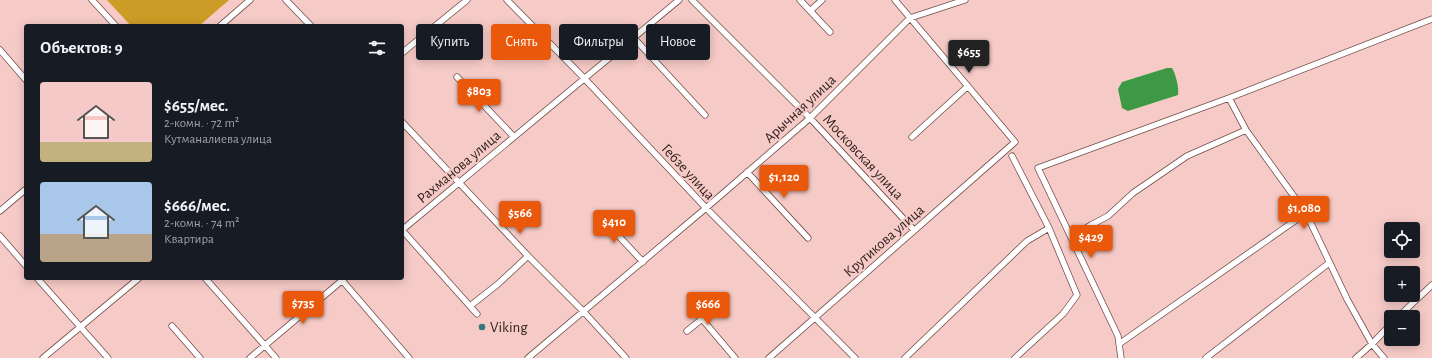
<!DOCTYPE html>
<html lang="ru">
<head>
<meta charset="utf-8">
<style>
	:root { --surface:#171b24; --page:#20242c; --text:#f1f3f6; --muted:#9ea1a6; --accent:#ea580c }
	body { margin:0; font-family:"Alegreya Sans",sans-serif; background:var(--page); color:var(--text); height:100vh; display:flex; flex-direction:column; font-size:15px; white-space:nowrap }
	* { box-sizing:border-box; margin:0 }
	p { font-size:13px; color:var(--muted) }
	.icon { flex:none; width:22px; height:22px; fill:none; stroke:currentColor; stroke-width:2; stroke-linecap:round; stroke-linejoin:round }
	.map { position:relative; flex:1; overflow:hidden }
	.panel { position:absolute; left:24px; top:24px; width:380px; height:256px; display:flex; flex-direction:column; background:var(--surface); border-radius:4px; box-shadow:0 2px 10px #0003 }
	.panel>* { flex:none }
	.banner { position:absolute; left:416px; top:24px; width:380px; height:36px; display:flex; gap:8px }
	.buttons { position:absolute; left:1384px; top:222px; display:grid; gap:8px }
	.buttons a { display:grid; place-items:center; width:36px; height:36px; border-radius:4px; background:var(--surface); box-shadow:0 2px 10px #0003; font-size:20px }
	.price { position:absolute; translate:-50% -34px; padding:0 9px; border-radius:4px; background:var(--accent); color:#fff; font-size:13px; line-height:26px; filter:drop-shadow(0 1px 2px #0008) }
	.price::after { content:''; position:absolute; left:50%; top:24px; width:12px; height:9px; margin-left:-6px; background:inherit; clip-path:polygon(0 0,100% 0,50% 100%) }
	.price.on { background:#222; color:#fff }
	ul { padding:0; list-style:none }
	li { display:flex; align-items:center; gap:12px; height:100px; padding:0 16px }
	li span { display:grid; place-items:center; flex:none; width:112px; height:80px; border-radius:4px; color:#555 }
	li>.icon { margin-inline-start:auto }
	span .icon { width:48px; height:48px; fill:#fffc; stroke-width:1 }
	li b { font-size:17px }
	h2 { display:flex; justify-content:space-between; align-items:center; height:48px; padding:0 16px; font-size:17px }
	.tag { padding:0 14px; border-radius:4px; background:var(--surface); box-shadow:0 2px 10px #0003; font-size:14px; line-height:36px }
	.tag.on { background:var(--accent); color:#fff }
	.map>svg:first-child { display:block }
	.green { fill:#cc9c26 }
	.water { fill:#3e9945 }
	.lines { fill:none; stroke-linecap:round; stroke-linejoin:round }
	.minor-casing { stroke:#714d4a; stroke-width:7 }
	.minor { stroke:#fff; stroke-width:5.5 }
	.poi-dot { fill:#317981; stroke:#f6cac6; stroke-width:1.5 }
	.labels { text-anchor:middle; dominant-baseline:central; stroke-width:4; stroke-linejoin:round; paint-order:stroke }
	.street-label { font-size:15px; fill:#30211f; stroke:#f6cac6 }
	.poi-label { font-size:15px; fill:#30211f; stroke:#f6cac6; text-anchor:start }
</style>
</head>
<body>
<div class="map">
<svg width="1432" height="358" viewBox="0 0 1432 358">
	<rect width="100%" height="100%" fill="#f6cac6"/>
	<!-- green -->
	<path class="green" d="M107,0H229L199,26H131Z"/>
	<!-- water -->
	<path class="water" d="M1167,68H1172C1176,75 1179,87 1178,95L1128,111L1122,108L1118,89L1122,82Z"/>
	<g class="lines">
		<defs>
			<path id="minor" d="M92,0L116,26
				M286,0L311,26
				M507,0L584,78L706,208L855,358
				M692,0L810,118L914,230
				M800,0L830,32
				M810,11L822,0
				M220,26L250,0
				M633,37L705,115
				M0,50L26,80
				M402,53L467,0
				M457,77L514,137
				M1229,98L1246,130L1306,213L1347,299L1372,344L1384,358
				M402,122L528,256L583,311L626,358
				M912,137L968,86
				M1012,156L1049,228L1077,295L1063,314L1015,358
				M747,172L808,238
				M0,211L26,189
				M599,215L643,262
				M402,230L679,0
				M402,230L477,314
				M0,236L26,266
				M1071,237L1091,225L1108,216L1133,193L1187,156L1246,130
				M37,278L108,358
				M205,278L276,358
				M340,278L409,358
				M470,306L498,284L528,256
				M1398,317L1432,285
				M702,319L735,358
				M172,326L200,358
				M687,331L718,306
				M1119,344L1306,213
				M43,358L139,278
				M250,358L345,278
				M528,358L706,208L810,118L910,18L965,0
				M769,358L1015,142L895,0
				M905,358L1027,241L1049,228
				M1121,358L1118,336L1038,168L1229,98L1432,19
				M1206,358L1329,263
				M1356,358L1372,344L1391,324"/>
		</defs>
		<!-- minor casing -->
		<use href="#minor" class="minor-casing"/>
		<!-- minor -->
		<use href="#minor" class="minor"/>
	</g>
	<!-- markers -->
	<circle class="poi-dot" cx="482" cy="327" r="4"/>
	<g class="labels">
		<!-- street labels -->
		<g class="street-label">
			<text transform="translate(800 109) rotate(-43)">Арычная улица</text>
			<text transform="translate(863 157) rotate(47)">Московская улица</text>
			<text transform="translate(459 167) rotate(-40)">Рахманова улица</text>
			<text transform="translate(688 172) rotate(47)">Гебзе улица</text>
			<text transform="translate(884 241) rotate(-41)">Крутикова улица</text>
		</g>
		<!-- poi labels -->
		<g class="poi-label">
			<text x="490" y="327">Viking</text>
		</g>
	</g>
</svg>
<div class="buttons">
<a><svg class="icon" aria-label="locate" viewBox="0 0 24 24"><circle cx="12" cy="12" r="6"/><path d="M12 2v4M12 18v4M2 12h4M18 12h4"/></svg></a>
<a>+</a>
<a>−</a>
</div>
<b class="price on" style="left:969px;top:74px">$655</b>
<b class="price" style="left:479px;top:113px">$803</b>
<b class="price" style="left:784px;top:199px">$1,120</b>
<b class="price" style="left:1304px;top:230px">$1,080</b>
<b class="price" style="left:520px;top:235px">$566</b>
<b class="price" style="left:614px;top:244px">$410</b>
<b class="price" style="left:1091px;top:259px">$429</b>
<b class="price" style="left:303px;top:325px">$735</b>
<b class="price" style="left:708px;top:326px">$666</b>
<div class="banner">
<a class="tag">Купить</a>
<a class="tag on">Снять</a>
<a class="tag">Фильтры</a>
<a class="tag">Новое</a>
</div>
<section class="panel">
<h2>Объектов: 9<svg class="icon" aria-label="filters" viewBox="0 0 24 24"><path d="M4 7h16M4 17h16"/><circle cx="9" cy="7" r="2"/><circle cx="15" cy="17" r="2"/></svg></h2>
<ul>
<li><span style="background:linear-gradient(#f6c9c9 75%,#c2b280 0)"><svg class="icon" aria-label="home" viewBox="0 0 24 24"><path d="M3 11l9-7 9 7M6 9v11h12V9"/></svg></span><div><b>$655/мес.</b><p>2-комн. · 72 m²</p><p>Кутманалиева улица</p></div></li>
<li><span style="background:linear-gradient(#a9c7e8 65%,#b9a48a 0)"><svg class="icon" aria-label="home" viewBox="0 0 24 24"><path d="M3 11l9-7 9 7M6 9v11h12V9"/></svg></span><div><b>$666/мес.</b><p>2-комн. · 74 m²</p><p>Квартира</p></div></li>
</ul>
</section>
</div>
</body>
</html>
